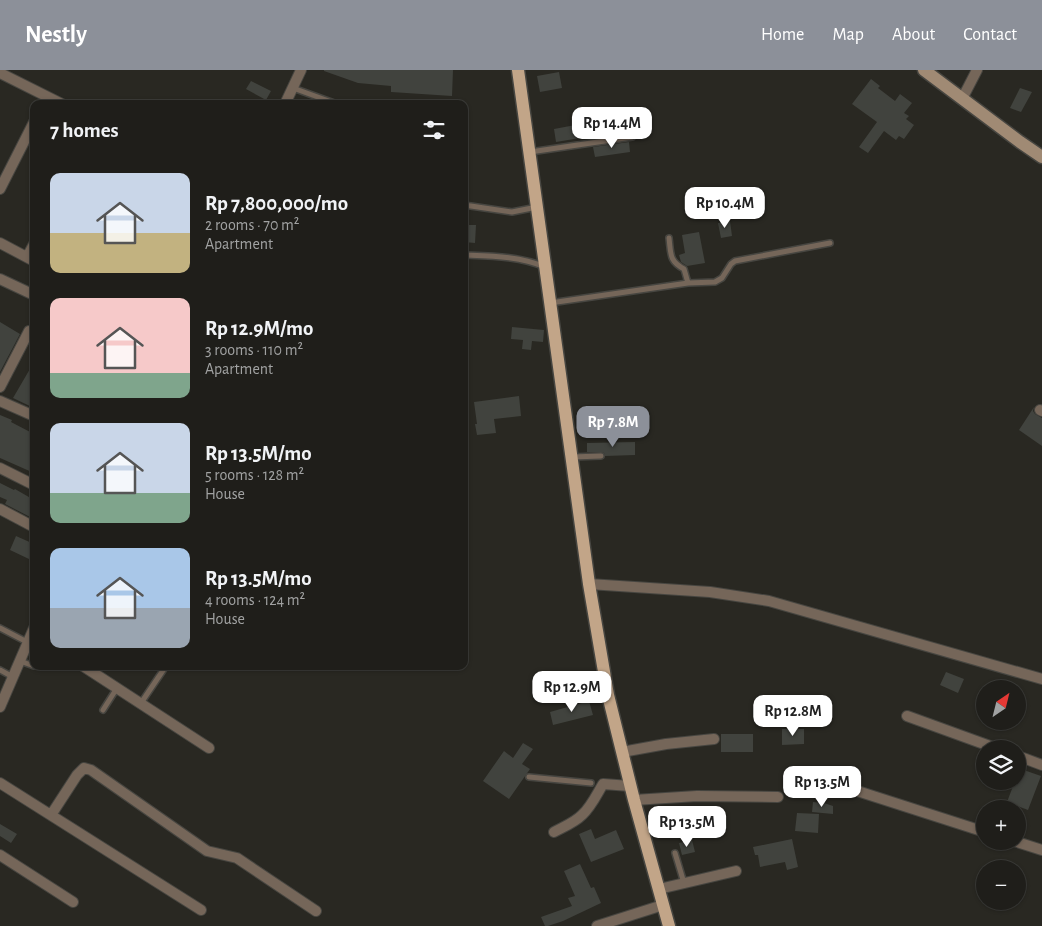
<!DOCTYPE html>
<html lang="en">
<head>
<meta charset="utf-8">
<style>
	:root { --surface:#1f1e1a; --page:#2c2b27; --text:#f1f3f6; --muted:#a1a2a2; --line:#3c3c39; --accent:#8c9099 }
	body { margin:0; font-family:"Alegreya Sans",sans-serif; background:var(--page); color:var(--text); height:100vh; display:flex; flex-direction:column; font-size:19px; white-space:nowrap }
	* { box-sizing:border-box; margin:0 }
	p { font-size:16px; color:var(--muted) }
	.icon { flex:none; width:28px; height:28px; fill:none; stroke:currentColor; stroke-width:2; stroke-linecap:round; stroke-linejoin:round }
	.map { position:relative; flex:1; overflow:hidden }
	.sheet { position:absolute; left:30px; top:30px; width:438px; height:570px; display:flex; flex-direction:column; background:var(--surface); border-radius:10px; box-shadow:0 1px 4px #0004,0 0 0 1px var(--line) }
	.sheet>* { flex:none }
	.needle { width:32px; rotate:35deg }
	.buttons { position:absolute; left:976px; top:610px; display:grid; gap:10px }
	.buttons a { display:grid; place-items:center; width:50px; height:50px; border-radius:50%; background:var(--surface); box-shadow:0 1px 4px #0004,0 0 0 1px var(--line); font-size:25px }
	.price { position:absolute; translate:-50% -42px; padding:0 11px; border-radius:10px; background:#fff; color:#222; font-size:16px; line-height:32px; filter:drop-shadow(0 1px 2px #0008) }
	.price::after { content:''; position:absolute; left:50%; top:30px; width:15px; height:11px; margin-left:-8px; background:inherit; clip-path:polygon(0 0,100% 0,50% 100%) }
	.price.on { background:var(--accent); color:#fff }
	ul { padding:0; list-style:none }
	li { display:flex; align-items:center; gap:15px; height:125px; padding:0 20px }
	li span { display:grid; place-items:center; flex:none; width:140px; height:100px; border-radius:10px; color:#555 }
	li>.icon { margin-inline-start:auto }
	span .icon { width:60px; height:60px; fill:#fffc; stroke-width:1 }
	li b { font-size:21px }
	h2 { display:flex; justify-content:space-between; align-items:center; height:60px; padding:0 20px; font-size:21px }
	header { display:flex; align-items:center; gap:30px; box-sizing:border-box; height:70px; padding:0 25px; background:var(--accent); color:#fff }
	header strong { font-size:24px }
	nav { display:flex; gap:28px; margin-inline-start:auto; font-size:18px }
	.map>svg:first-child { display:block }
	.building { fill:#41433e }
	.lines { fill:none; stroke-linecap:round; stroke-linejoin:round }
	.lane-casing { stroke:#474641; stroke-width:8 }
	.street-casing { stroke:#474641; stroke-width:12 }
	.secondary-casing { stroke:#474641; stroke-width:15 }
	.primary-casing { stroke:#474641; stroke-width:15 }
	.lane { stroke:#756659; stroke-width:5 }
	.street { stroke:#756659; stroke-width:10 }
	.secondary { stroke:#a08a74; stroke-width:12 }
	.primary { stroke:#c2a588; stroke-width:12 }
</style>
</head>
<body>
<header>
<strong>Nestly</strong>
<nav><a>Home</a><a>Map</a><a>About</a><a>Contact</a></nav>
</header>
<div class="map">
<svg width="1042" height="856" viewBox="0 0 1042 856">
	<rect width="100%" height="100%" fill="#292822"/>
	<!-- building -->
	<path class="building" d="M324,0H453L452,26L391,22V16L358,13L324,1Z
		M559,2L562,18L540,22L537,6Z
		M871,9L880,16L878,18L895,31L900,24L912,33L904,43L909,46L906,49L914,55L904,69L899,66L896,70L884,61L868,83L859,77L877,52L852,34Z
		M251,11L271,21L266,30L246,19Z
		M1020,18L1032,22L1021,42L1010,38Z
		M623,51L625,64L592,68V66L556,72L554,59L586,53L587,58Z
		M629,72L630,82L595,87L593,77Z
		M730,151L732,166L721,168L718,153Z
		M464,155H476L475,173L464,172Z
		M699,162L705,193L687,196L681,192L679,185L685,183L682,165Z
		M0,252L20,264L0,302Z
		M512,257L544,260L543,272L532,271L531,280L522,279L523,270L511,269Z
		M34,292V338L13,328Z
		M519,326L521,346L494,349L496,363L477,365L475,354H477L474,332Z
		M1034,337L1033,341L1035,344L1042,348V376L1019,360Z
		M0,345L12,350L11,352L34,364V403L0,388Z
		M635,372V385L605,386L604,383L601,382H587V373Z
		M0,413L14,420L15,419L34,430V449L5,434L7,430L0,427Z
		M16,466L34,474V480L29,489L10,480Z
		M946,602L964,609L958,623L940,615Z
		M589,631L593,645L553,655L550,642Z
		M782,659H804V674L782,675Z
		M721,664H753V682H721Z
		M523,673L533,679L522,694L530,699L509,729L483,711L504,681L513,688Z
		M1018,698L1041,706L1028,740L1007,732L1015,711H1018Z
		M813,732L824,733L833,736V744L812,742Z
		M797,743L819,744L818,763L795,761Z
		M0,754L17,764L11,773L0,766Z
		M591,759L595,769L616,760L624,779L591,792L579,764Z
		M792,769L798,797L787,800L785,792L760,797L758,785H755L753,777Z
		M692,770L695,782L682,785L679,773Z
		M580,794L591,818L594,817L601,833L563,851L548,856H545L541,847L572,836L568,828L575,826L564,801Z"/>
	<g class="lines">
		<defs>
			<path id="lane" d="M293,18L337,34
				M530,82L632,67
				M464,135L512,142L537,137
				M669,168C671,184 669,191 684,199L688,213
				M464,185C491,186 520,186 545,197
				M550,233L688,213L715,212L722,208L731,194L735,191L830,173
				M572,387L601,386
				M0,558L27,572
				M20,591L34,596
				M0,600L13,607
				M141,633L166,596
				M103,640L117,618
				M529,707L591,713
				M675,783L684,813"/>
			<path id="street" d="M0,3L62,34
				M962,29L977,0
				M285,34L301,0
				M0,119L34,52
				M0,173L34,191
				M27,187L34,174
				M0,209L34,225
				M0,317L29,261
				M0,331L34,346
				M1040,340L1042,341
				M0,398L34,415
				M0,439L34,457
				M589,514L710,522L769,531L1042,609
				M83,596L209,678
				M0,637L34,558
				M907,646L998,679
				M622,682L666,674L714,669
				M1018,686L1042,695
				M0,713L201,840
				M848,718L985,762
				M634,730L697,726L778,727
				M51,745L77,705L84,698L91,700L207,781L237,788L316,841
				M554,762C563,757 574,753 582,745C591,737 597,724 603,714L630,716
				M1014,771L1042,780
				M0,785L73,832
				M659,819L736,801
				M597,856L663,835"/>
			<path id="secondary" d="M924,0L1020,72L1042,87"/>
			<path id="primary" d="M518,0L589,514L608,625L634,730L669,856"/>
		</defs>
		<!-- lane casing -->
		<use href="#lane" class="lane-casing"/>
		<!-- street casing -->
		<use href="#street" class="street-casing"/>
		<!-- secondary casing -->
		<use href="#secondary" class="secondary-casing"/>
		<!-- primary casing -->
		<use href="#primary" class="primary-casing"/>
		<!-- lane -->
		<use href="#lane" class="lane"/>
		<!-- street -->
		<use href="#street" class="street"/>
		<!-- secondary -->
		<use href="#secondary" class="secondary"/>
		<!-- primary -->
		<use href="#primary" class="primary"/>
	</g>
</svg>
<div class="buttons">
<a><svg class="needle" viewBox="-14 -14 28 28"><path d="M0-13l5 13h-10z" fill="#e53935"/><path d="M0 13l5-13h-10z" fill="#a1a2a2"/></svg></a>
<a><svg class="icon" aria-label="layers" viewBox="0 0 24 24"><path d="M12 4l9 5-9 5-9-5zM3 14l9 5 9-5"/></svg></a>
<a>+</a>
<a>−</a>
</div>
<b class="price" style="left:612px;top:79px">Rp 14.4M</b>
<b class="price" style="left:725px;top:159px">Rp 10.4M</b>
<b class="price on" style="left:613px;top:378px">Rp 7.8M</b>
<b class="price" style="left:572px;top:643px">Rp 12.9M</b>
<b class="price" style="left:793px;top:667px">Rp 12.8M</b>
<b class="price" style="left:822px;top:738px">Rp 13.5M</b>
<b class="price" style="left:687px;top:778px">Rp 13.5M</b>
<section class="sheet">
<h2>7 homes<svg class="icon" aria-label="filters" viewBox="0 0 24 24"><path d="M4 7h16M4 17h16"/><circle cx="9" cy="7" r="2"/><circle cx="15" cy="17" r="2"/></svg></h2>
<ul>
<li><span style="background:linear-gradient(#c9d6e8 60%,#c2b280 0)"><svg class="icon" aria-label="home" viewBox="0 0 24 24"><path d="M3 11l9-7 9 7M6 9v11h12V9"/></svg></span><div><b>Rp 7,800,000/mo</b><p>2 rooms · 70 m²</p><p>Apartment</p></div></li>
<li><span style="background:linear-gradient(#f6c9c9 75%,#7fa58c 0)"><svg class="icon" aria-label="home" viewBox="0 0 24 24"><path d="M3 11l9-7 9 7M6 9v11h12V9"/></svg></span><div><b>Rp 12.9M/mo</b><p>3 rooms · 110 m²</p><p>Apartment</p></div></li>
<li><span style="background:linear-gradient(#c9d6e8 70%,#7fa58c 0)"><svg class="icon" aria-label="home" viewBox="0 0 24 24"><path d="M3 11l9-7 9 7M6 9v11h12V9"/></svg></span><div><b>Rp 13.5M/mo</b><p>5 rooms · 128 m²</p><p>House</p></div></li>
<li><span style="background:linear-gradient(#a9c7e8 60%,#9aa5b1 0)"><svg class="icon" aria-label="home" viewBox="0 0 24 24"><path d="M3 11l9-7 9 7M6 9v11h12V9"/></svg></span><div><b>Rp 13.5M/mo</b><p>4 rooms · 124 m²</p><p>House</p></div></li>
</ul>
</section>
</div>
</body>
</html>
